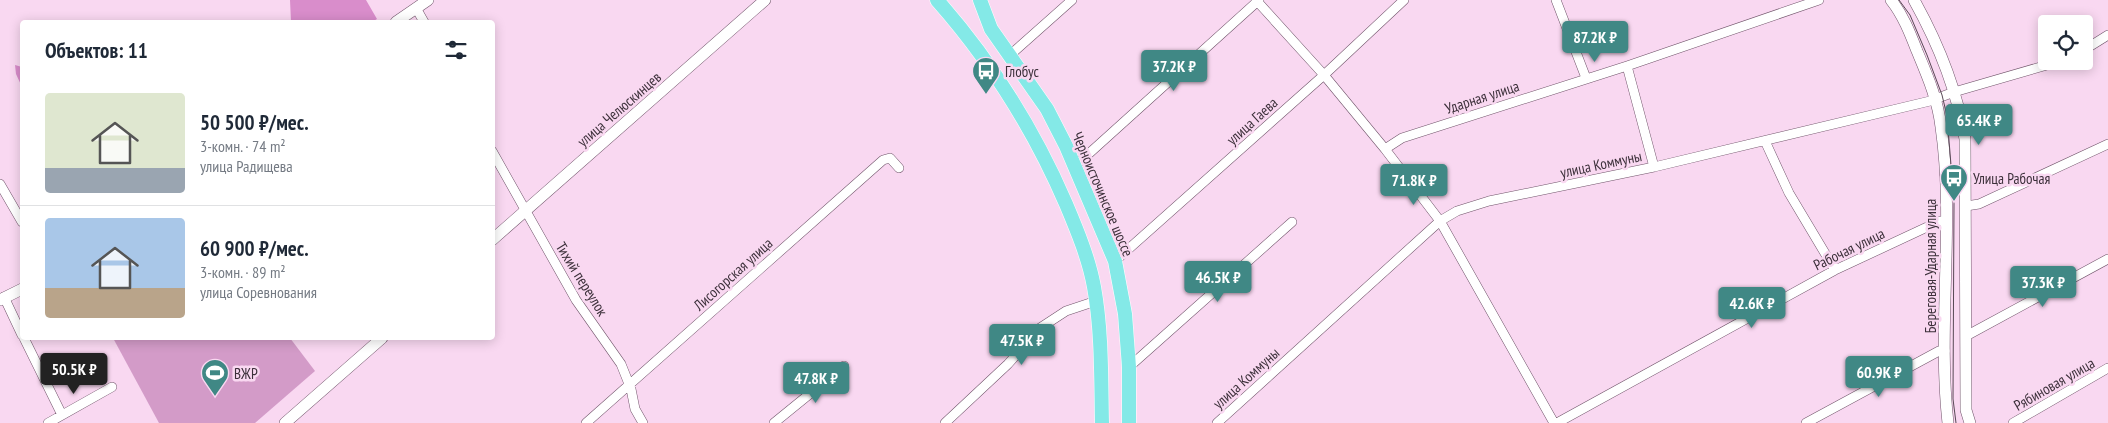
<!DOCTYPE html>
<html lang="ru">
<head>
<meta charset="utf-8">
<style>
	:root { --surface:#fff; --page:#f6f6f7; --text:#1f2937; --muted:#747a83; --line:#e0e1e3; --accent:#408885 }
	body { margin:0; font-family:"PT Sans Narrow",sans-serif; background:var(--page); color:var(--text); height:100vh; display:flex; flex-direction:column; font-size:19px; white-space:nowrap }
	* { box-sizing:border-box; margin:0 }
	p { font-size:16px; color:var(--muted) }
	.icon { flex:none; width:28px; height:28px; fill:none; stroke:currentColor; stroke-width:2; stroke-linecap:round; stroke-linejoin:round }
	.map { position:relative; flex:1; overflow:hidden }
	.drawer { position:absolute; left:20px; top:20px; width:475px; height:320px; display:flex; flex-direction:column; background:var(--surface); border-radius:5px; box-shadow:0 2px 12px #0003 }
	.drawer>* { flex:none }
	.buttons { position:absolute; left:2038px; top:15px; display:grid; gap:10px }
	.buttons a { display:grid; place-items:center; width:55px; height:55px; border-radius:5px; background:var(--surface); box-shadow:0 2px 12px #0003; font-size:25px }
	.price { position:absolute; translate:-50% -42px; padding:0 11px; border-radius:5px; background:var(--accent); color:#fff; font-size:16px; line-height:32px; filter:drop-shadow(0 1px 2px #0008) }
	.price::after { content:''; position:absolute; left:50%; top:30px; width:15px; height:11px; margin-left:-8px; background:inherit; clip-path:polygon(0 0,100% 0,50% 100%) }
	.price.selected { background:#222; color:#fff }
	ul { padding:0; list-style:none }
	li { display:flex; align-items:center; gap:15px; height:125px; padding:0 25px }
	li+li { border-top:1px solid var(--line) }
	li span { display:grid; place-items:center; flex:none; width:140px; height:100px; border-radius:5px; color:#555 }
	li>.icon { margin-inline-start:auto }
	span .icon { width:60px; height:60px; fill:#fffc; stroke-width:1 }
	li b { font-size:21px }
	h2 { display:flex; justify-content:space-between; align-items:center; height:60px; padding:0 25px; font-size:21px }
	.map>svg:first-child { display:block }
	.green { fill:#d39bc8 }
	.forest { fill:#d98dcb }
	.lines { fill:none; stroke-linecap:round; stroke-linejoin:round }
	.street-casing { stroke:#70546a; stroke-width:10 }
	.secondary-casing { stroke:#70546a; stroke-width:12 }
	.primary-casing { stroke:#fff; stroke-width:15 }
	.street { stroke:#fff; stroke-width:9 }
	.secondary { stroke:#fff; stroke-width:11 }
	.primary { stroke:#84e9e7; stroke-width:14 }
	.tram { stroke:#584955; stroke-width:1 }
	.labels { text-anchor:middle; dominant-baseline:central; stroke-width:5; stroke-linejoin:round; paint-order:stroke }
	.poi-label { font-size:15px; fill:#3c303a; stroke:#f9d8f1; text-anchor:start }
	.street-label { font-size:15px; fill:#3c303a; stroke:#f9d8f1 }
</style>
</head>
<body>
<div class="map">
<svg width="2108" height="423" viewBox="0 0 2108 423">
	<rect width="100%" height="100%" fill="#f9d8f1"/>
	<!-- green -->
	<path class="green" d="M113,338H290L315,371L255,423H159Z"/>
	<!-- forest -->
	<path class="forest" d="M290,0H366L377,19L372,22H291Z
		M15,65L22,67V87L16,74Z"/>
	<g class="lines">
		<defs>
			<path id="street" d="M1256,0L1324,75L1385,149L1440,221L1554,423
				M1556,0L1586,78
				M416,8L424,22
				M2084,50L2108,35
				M1009,56L1072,0
				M1627,66L1654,167
				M1765,141L1789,193L1835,270
				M1385,149L1402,138L1627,66L1819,0
				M492,151L576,300L621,364L631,389L635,409L643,423
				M1074,167L1259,0
				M0,184L22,222
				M1966,206L1979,204L2108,144
				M1115,261L1324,75L1404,0
				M4,297L22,335
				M1966,336L2108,259
				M24,338L62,415
				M1129,367L1292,222
				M48,423L112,387
				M586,423L883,160L890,158L899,168
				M774,423L844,366
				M945,423L1008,364L1040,328L1066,311L1096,301
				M1217,423L1440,221L1457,211L1489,201L1654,167L1930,101L1954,92L2061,61
				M1557,423L1835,270L1940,221L1946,222
				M1806,423L1939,351H1945
				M2013,423L2108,368"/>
			<path id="secondary" d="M1891,0C1903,15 1910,33 1917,51C1927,75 1938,100 1941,127C1955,223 1937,326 1948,423
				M1914,0C1938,43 1957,90 1965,139L1966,410L1970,423
				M396,22L428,0
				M492,240L765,0
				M0,300L22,289
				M285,423L382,338"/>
			<path id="primary" d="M937,0C991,61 1034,130 1066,204C1077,230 1089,259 1094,287C1102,331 1101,378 1102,423
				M980,0L991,29L1047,109L1066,146L1115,261L1125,314L1129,367V423"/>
		</defs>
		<!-- street casing -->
		<use href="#street" class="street-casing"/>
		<!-- secondary casing -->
		<use href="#secondary" class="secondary-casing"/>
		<!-- primary casing -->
		<use href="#primary" class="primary-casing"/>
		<!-- street -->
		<use href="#street" class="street"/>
		<!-- secondary -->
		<use href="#secondary" class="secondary"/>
		<!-- primary -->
		<use href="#primary" class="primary"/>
		<!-- tram -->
		<path class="tram" d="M1899,0L1910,15L1927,55L1942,95L1947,116L1954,202L1953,399L1956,423"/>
	</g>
	<!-- icons -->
	<defs>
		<symbol id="bus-pin" viewBox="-11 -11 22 30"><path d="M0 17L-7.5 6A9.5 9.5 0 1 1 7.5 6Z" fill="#408885" stroke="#f9d8f1"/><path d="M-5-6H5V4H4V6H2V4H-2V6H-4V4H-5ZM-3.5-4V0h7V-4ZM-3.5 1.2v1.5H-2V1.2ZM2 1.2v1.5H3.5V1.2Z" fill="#fff"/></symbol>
		<symbol id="stadium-pin" viewBox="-11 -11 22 30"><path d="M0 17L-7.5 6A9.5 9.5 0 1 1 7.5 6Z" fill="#408885" stroke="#f9d8f1"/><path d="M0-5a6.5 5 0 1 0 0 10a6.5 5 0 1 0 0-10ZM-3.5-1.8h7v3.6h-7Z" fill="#fff"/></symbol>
	</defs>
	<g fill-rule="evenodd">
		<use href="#bus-pin" x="970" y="55" width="32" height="43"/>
		<use href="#bus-pin" x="1938" y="162" width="32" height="43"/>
		<use href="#stadium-pin" x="199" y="357" width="32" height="43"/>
	</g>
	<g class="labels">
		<!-- poi labels -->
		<g class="poi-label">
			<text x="1005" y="71">Глобус</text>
			<text x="1973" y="178">Улица Рабочая</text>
			<text x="234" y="373">ВЖР</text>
		</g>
		<!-- street labels -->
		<g class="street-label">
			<text transform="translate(1482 97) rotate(-18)">Ударная улица</text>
			<text transform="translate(619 109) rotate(-41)">улица Челюскинцев</text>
			<text transform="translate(1252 121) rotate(-42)">улица Гаева</text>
			<text transform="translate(1601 164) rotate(-12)">улица Коммуны</text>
			<text transform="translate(1103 194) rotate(67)">Черноисточинское шоссе</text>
			<text transform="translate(1849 249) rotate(-26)">Рабочая улица</text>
			<text transform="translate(1930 266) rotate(-90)">Береговая-Ударная улица</text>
			<text transform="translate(733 274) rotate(-42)">Лисогорская улица</text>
			<text transform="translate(582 279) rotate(58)">Тихий переулок</text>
			<text transform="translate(1246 378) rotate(-42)">улица Коммуны</text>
			<text transform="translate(2054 384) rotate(-30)">Рябиновая улица</text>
		</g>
	</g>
</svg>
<div class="buttons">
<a><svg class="icon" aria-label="locate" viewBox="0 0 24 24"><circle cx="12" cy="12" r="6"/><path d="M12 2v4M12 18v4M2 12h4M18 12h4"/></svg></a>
</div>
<b class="price" style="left:1595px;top:63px">87.2K ₽</b>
<b class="price" style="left:1174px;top:92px">37.2K ₽</b>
<b class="price" style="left:1979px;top:146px">65.4K ₽</b>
<b class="price" style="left:1414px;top:206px">71.8K ₽</b>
<b class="price" style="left:1218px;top:303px">46.5K ₽</b>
<b class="price" style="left:2043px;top:308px">37.3K ₽</b>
<b class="price" style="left:1752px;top:329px">42.6K ₽</b>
<b class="price" style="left:1022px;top:366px">47.5K ₽</b>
<b class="price selected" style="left:74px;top:395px">50.5K ₽</b>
<b class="price" style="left:1879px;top:398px">60.9K ₽</b>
<b class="price" style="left:816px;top:404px">47.8K ₽</b>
<section class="drawer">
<h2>Объектов: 11<svg class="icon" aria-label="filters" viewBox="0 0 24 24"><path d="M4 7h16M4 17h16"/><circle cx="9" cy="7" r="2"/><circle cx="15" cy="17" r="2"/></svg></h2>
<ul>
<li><span style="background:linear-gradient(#dfe7d0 75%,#9aa5b1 0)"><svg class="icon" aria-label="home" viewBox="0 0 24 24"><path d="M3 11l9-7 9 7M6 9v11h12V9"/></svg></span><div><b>50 500 ₽/мес.</b><p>3-комн. · 74 m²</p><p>улица Радищева</p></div></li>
<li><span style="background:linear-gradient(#a9c7e8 70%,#b9a48a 0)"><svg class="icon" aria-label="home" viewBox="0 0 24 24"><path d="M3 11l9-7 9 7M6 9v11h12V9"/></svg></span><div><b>60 900 ₽/мес.</b><p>3-комн. · 89 m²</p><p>улица Соревнования</p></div></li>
</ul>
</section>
</div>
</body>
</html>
